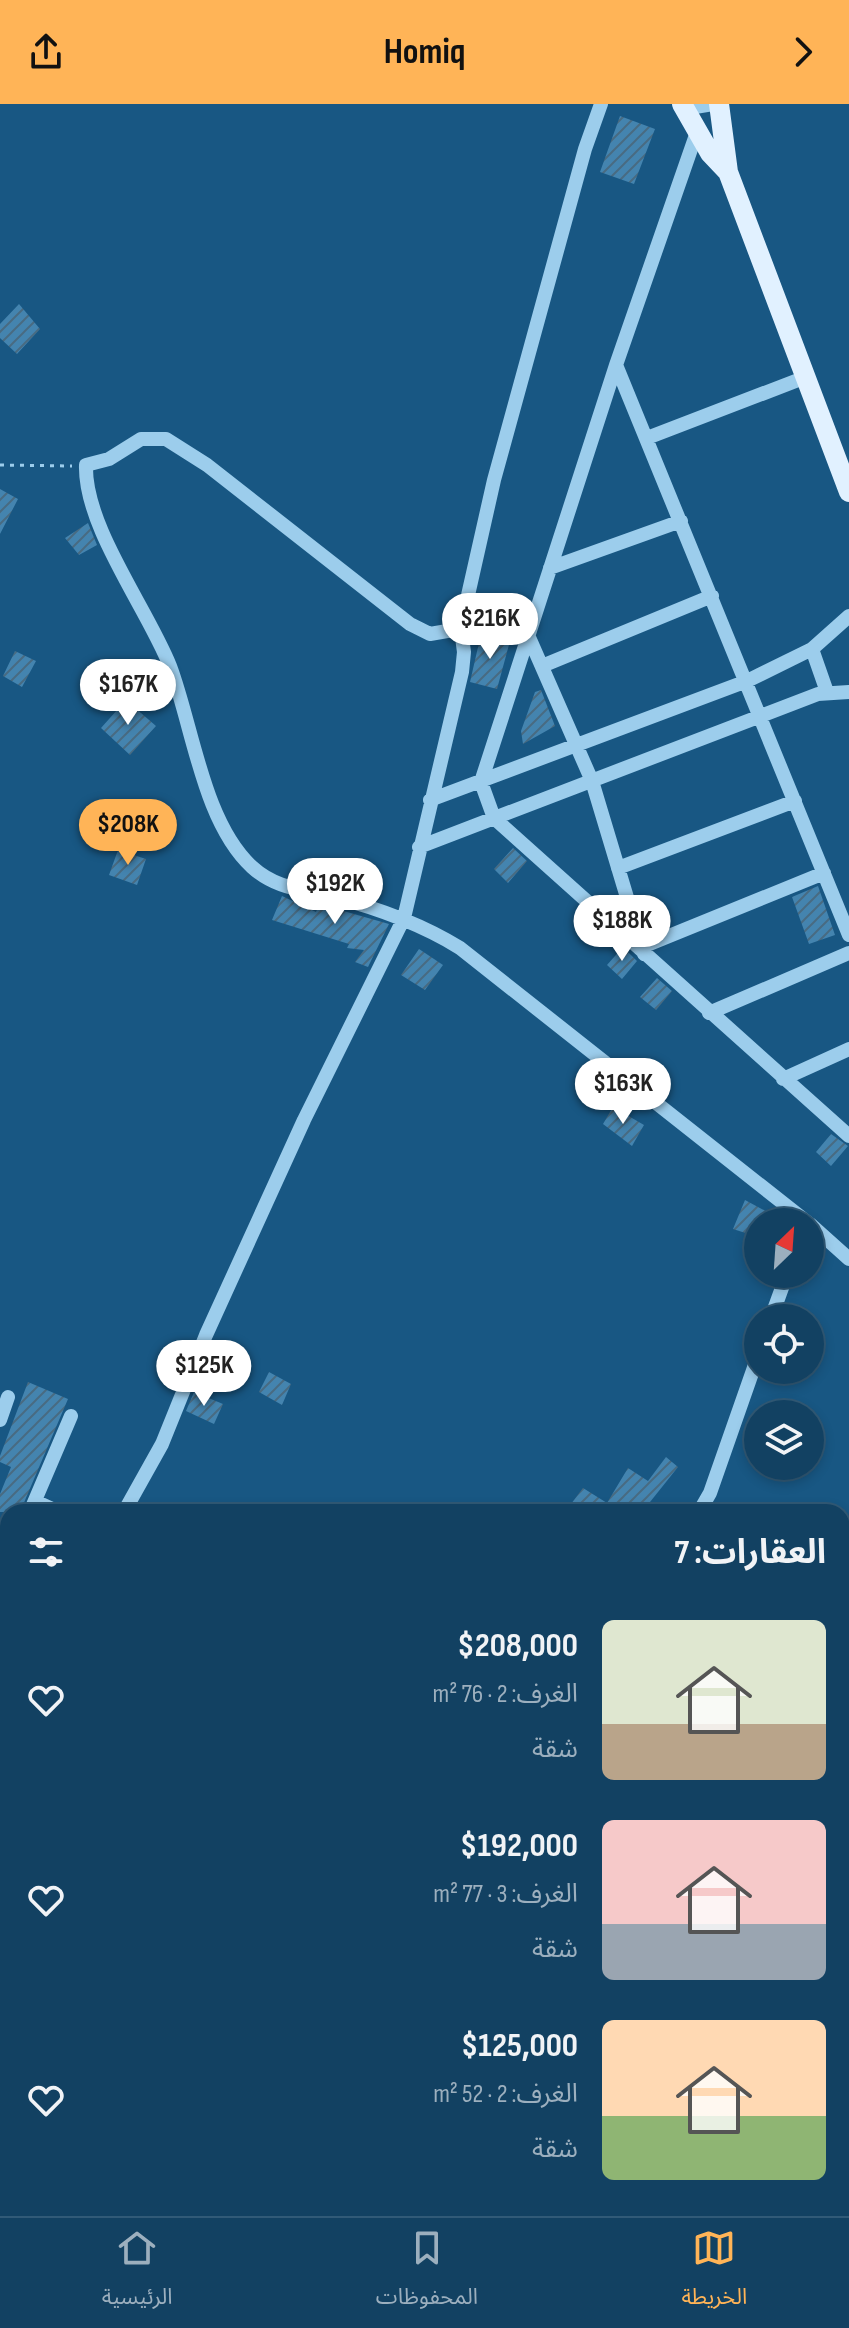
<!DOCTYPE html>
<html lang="ar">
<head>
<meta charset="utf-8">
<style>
	:root { --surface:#124162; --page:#1b4868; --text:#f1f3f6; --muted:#9cafbe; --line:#315a77; --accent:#ffb457 }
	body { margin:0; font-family:"Sofia Sans Condensed","Noto Sans Arabic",sans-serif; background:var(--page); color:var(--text); direction:rtl; height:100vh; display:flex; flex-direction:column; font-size:30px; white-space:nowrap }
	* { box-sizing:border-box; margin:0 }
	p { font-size:26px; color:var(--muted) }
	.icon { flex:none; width:44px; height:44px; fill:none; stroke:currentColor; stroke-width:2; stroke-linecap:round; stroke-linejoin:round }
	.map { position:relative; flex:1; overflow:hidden; direction:ltr }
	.details { position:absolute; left:0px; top:1400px; width:850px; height:712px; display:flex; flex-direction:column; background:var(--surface); border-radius:24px 24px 0 0; box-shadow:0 4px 12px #0003,0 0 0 2px var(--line); direction:rtl }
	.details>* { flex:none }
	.needle { width:52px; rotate:25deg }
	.buttons { position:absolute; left:744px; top:1104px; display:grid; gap:16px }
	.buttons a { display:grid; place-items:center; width:80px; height:80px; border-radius:50%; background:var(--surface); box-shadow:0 4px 12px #0003,0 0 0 2px var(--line); font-size:40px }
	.price { position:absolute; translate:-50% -68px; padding:0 18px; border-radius:28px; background:#fff; color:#222; font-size:26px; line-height:52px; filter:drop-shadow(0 2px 4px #0008) }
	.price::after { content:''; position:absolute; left:50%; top:48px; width:24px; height:18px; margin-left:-12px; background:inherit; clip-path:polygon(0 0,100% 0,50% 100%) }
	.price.current { background:var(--accent); color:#111 }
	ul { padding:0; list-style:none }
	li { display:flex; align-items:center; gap:24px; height:200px; padding:0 24px }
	li span { display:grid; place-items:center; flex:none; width:224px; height:160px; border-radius:12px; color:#555 }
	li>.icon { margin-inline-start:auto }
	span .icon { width:96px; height:96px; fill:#fffc; stroke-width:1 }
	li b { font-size:34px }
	h2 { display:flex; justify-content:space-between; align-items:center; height:96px; padding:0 24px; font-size:34px }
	header { display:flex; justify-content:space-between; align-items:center; height:104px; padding:0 24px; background:var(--accent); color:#111; font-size:36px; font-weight:700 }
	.dock { display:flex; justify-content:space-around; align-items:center; height:112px; border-top:2px solid var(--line); background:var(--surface); font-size:22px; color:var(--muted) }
	.dock a { display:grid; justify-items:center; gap:4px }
	.dock .current { color:var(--accent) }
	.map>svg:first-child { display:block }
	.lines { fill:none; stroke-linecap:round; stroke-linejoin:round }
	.stream { stroke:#8ecaef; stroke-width:5 }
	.building { fill:url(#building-hatch) }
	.path { stroke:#9ccdec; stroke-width:3; stroke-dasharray:4 6; stroke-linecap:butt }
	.minor { stroke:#9ccdec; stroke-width:14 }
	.major { stroke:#e1f1ff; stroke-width:20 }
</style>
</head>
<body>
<header><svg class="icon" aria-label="forward" viewBox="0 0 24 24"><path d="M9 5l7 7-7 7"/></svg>Homiq<svg class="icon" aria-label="share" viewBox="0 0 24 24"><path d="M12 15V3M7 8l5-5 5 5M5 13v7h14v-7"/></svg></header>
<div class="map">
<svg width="849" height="2112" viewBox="0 0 849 2112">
	<defs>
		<pattern id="building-hatch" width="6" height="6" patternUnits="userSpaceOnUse" patternTransform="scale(2)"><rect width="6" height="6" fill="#4484af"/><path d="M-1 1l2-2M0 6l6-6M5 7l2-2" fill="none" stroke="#486b82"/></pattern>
	</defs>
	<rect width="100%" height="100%" fill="#185783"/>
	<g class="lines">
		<!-- stream -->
		<path class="stream" d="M711,2104L730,2112"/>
	</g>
	<!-- building -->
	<path class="building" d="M620,12L655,25L634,80L600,68Z
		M19,200L40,225L17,250L0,234V220Z
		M0,385L18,395L0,430Z
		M88,419L97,441L79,451L65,434Z
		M481,530L510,537L497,585L470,578Z
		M15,547L36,557L22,583L3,572Z
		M541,586L555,622L523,640L521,627L535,588Z
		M126,596L156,622L130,651L101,624Z
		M513,744L527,757L508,779L494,765Z
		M118,746L146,755L137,781L109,771Z
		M818,782L835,831L809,840L792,793Z
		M282,792L316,808L319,800L389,820L368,863L355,858L364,846L347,844L349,840L272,816Z
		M623,843L637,857L622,875L607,861Z
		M419,845L443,861L425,886L401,871Z
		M657,874L672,887L656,906L640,893Z
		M613,1003L644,1021L632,1042L603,1020Z
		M831,1030L848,1042L831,1062L816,1048Z
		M745,1096L786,1118H758V1133L733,1125Z
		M269,1268L291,1280L282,1301L259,1288Z
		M28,1278L68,1295L20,1408H0V1390L11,1363L0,1358V1352Z
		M194,1288L223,1300L214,1320L186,1307Z
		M666,1353L678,1363L650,1398L652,1400L648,1408H565L583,1384L607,1399L628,1364L648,1377Z"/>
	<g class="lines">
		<!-- path -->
		<path class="path" d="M0,361L72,362
			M842,1619L849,1622"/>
		<!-- minor -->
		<path class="minor" d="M601,0L585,45L494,376L464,509L453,526L430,530L410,520L207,361L166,335H141L109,355L86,361C84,422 147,504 170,562C193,623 203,718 252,763C276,785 302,785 331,792C377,804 420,819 460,844L807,1118
			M682,0L695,3L713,0
			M697,28L616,261L481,678L494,714L849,1032
			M616,261L849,831
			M647,334L806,273
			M550,464L681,417
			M528,531L592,677L644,850
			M812,545L827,588
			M542,562L712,492
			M430,696L747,577L812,545L849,512
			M419,743L818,590L849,588
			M618,764L795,697
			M642,843L824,769
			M709,909L849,849
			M783,975L849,945
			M810,1120L849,1155
			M771,1214L787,1170
			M0,1316L8,1293
			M35,1397L59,1408
			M30,1408L71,1312
			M124,1408L162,1340L206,1231L304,1016L404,814L462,568L464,548L460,518
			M699,1408L710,1389L758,1252
			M0,1479L8,1460
			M0,1615L8,1602
			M0,1670L8,1674
			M842,1714L849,1717
			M0,1767L8,1771
			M842,1784L849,1787
			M842,1908L849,1911
			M0,1971L8,1964
			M842,1993L849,1997
			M226,2104L241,2112
			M292,2104L304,2112
			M495,2112L498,2104
			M848,2112L849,2106"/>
		<!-- major -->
		<path class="major" d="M682,0L710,49L728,68
			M719,0L728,68L849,388"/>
	</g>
</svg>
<div class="buttons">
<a><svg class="needle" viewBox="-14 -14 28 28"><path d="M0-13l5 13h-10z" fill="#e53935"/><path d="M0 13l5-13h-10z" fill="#9cafbe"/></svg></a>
<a><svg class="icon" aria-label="locate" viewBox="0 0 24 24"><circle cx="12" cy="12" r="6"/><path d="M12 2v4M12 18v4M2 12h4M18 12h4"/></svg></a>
<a><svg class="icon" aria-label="layers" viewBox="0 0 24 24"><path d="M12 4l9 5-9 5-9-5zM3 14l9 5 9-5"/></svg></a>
</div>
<b class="price" style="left:490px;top:557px">$216K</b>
<b class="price" style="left:128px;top:623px">$167K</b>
<b class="price current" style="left:128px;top:763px">$208K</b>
<b class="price" style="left:335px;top:822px">$192K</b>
<b class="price" style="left:622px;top:859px">$188K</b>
<b class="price" style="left:623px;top:1022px">$163K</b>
<b class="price" style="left:204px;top:1304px">$125K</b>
<section class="details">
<h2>العقارات: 7<svg class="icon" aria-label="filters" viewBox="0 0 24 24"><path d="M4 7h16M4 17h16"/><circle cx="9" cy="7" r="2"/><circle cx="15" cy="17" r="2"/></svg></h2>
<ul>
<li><span style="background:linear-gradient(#dfe7d0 65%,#b9a48a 0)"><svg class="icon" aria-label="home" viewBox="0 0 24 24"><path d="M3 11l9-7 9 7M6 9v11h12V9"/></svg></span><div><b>$208,000</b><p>الغرف: 2 · 76 m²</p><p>شقة</p></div><svg class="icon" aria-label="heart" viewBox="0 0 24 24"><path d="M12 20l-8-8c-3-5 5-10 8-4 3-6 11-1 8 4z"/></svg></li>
<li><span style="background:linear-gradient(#f6c9c9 65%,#9aa5b1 0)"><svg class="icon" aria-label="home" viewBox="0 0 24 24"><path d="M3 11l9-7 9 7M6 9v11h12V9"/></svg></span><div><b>$192,000</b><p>الغرف: 3 · 77 m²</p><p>شقة</p></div><svg class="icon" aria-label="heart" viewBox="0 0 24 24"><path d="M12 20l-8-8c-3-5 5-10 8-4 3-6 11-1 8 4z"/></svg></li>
<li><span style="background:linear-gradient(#ffd9b3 60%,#8fb573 0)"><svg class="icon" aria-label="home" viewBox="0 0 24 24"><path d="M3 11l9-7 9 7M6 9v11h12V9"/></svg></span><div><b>$125,000</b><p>الغرف: 2 · 52 m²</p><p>شقة</p></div><svg class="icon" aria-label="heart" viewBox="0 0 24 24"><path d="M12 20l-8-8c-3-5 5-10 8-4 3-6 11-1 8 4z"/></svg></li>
</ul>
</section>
</div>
<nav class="dock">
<a class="current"><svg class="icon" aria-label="map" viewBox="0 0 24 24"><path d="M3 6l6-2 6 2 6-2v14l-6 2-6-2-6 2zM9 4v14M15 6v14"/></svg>الخريطة</a>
<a><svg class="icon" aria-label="saved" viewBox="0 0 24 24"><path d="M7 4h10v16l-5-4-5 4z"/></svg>المحفوظات</a>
<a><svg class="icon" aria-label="home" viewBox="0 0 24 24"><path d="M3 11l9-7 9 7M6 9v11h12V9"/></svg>الرئيسية</a>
</nav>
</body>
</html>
